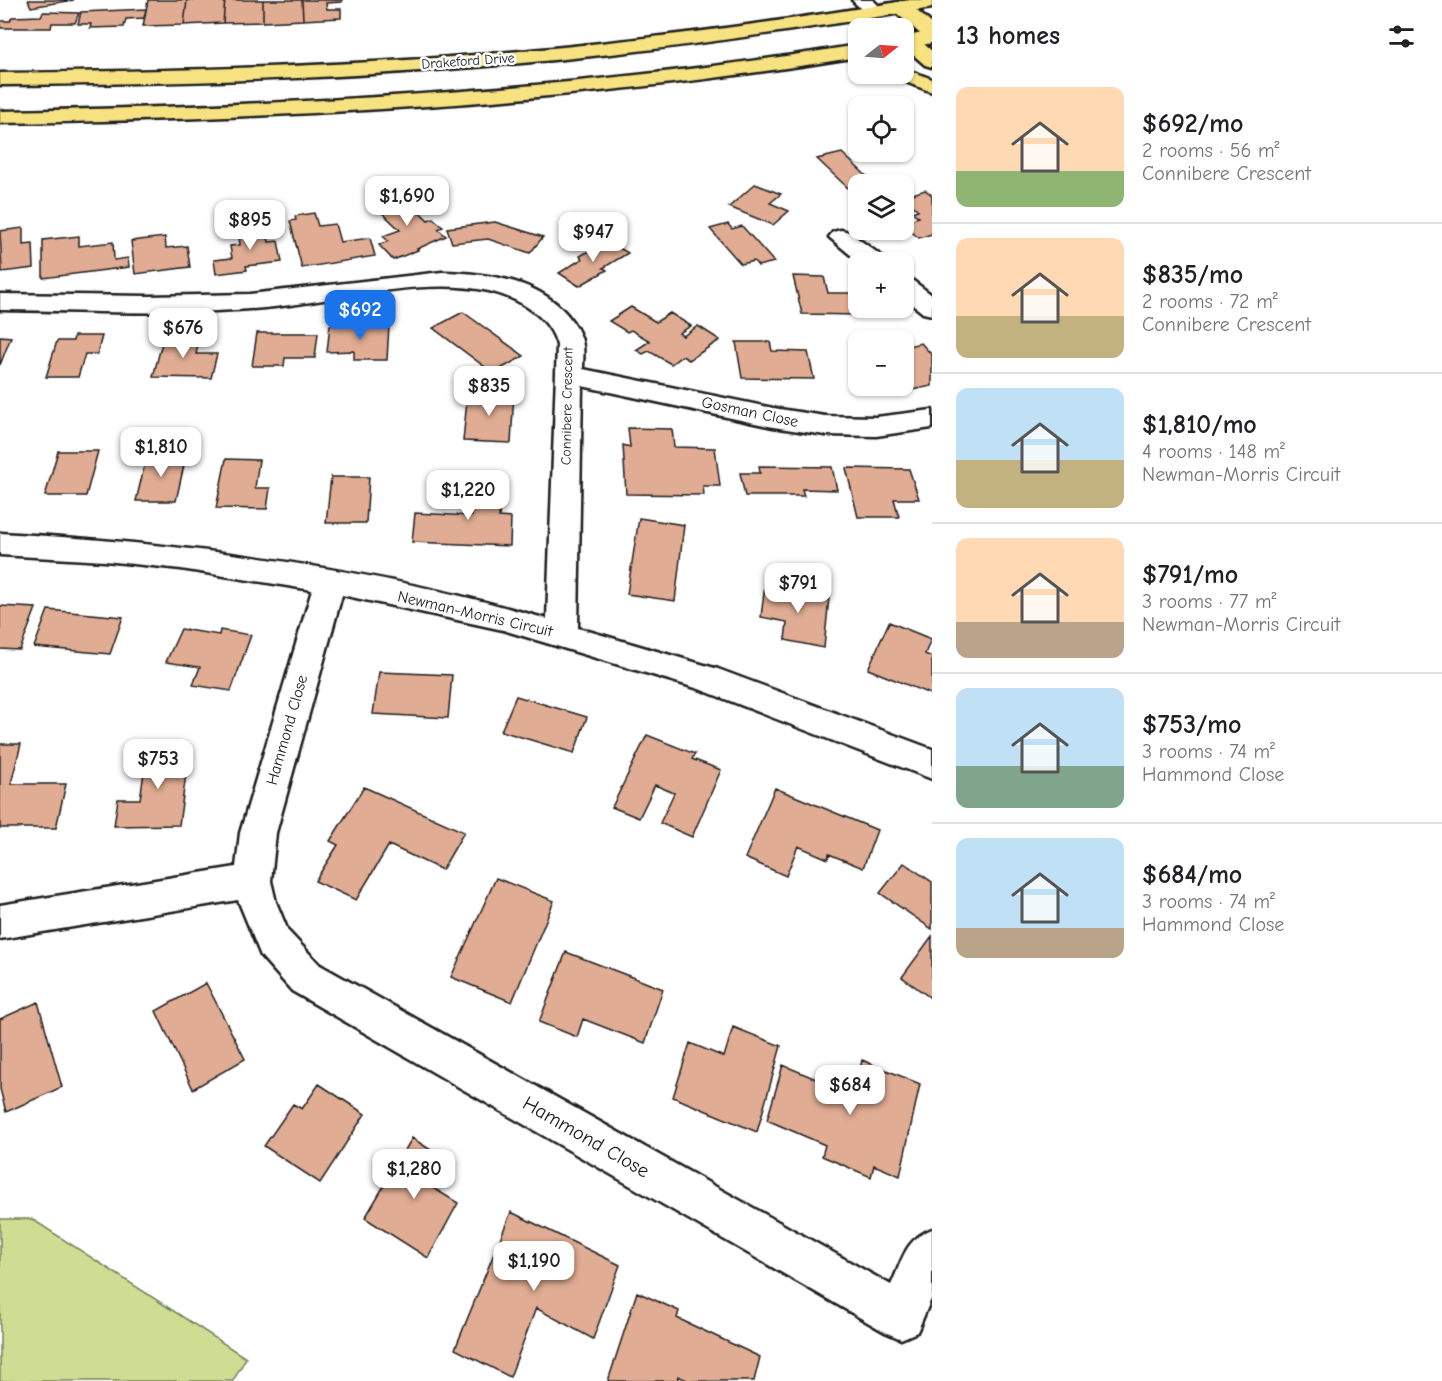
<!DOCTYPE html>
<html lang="en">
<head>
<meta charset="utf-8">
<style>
	:root { --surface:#fff; --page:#f2f2f2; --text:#202124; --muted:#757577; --line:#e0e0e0; --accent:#1a73e8 }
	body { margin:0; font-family:"Comic Neue",sans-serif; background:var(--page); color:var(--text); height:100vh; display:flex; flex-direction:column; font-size:22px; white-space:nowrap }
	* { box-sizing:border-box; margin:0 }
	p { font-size:20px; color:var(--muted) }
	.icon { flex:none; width:33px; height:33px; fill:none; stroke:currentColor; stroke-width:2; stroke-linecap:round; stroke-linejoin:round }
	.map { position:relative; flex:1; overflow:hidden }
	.details { display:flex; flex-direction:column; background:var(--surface); width:510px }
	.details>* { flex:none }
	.needle { width:39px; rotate:73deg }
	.tools { position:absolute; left:848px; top:18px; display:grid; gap:12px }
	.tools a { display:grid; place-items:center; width:66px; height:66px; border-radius:12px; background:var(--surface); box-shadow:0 2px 4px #0004; font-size:30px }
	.price { position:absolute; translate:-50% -51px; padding:0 14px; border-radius:12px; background:#fff; color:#222; font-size:20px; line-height:39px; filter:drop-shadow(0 2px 3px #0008) }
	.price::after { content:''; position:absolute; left:50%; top:36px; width:18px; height:14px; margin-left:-9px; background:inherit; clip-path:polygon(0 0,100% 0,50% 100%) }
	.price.on { background:var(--accent); color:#fff }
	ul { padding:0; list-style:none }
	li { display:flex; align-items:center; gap:18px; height:150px; padding:0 24px }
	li+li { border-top:2px solid var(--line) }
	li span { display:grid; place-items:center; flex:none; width:168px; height:120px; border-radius:12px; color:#555 }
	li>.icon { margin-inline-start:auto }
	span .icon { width:72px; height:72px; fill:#fffc; stroke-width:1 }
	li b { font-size:26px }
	h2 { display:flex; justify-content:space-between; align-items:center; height:72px; padding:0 24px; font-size:26px }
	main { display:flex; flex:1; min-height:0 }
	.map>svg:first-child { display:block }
	.green { fill:#cdde92; stroke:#747d57; stroke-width:1.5 }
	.building { fill:#e0ac93; stroke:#1c1c1c; stroke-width:1.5 }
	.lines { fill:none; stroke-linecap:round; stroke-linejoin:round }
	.minor-casing { stroke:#1c1c1c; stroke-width:5 }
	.major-casing { stroke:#1c1c1c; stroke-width:5 }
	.highway-casing { stroke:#1c1c1c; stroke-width:5 }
	.minor { fill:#fff; fill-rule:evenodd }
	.major { fill:#f7e281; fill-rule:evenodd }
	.highway { fill:#f7e281; fill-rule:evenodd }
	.labels { text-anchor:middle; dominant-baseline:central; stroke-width:5; stroke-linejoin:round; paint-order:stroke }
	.far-street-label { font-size:14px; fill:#1c1c1c; stroke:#fff }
	.street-label { font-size:16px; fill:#1c1c1c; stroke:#fff }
	.near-street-label { font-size:20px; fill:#1c1c1c; stroke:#fff }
</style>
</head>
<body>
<main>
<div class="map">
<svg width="932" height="1381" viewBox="0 0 932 1381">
	<rect width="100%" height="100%" fill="#fff"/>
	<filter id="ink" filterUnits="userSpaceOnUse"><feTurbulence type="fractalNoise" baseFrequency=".0167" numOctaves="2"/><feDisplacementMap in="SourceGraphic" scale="12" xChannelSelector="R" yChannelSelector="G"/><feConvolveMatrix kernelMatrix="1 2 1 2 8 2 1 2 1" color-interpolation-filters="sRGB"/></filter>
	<g filter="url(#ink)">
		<!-- green -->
		<path class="green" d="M0,1219H32L246,1358L233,1381H0Z"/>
		<!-- building -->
		<path class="building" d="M28,0H74L31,7Z
			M148,0H187L184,25L143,26Z
			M187,0H225L223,23L184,25Z
			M225,0H263V22L223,23Z
			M263,0H302L303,20L263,22Z
			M302,0H342V2L326,3L327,9H341V18L303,20Z
			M146,9L144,18L126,19L124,27L90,28L91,24H78L81,12Z
			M43,12L79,13L75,23H52L51,28H0V21H10L12,17L41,16Z
			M842,153L874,183L858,184V187L849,189L817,159Z
			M755,184L781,194L770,203L789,211L773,225L729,207Z
			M925,190L932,195V234L919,238L903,225V222L919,217L912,212L918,210L903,197Z
			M399,192L428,220L433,218L443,227L438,229L446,236L417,249L418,250L393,260L379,245L388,241L383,236L400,230L371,202Z
			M314,213L318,226L335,224L340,242L370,238L375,256L302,268L290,221L296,220L295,216Z
			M495,222L543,237L530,253L488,239L452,243L447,228Z
			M728,224L732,229L742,226L774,262L758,266L754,261L741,264L710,229Z
			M266,225L269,242L278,241L282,262L246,266L247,270L216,274L214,260L232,258L230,246L240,245L238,228Z
			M23,228V245L33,244L34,268L2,272L0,231Z
			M79,236V246L113,242L114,260L128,258L129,267L43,278V240Z
			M165,237L166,248L187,246L190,267L135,274L131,241Z
			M607,241L628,253L603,268L607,270L579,286L559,273L582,259L580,256Z
			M793,276L824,277L828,293H854L860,315L802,314Z
			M631,307L656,322L670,313L691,326L679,333L683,336L698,326L720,340L689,360L682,356L671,364L649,351L643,354L636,350L650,341L631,330L627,332L609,321Z
			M463,312L524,356L493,373L433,328Z
			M330,325H389L387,360H354V351L327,352Z
			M257,333H318L315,358H285L284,366H252Z
			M164,335L200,336L196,354H217L211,378L153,377Z
			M0,336L11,337L0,365Z
			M74,336H102L97,354H85L78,377H46L57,341H73Z
			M736,342H770L772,351L808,352L814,379L742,378Z
			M921,343L932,355V386L912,390L903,379V347Z
			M468,390L514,392L511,443L463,441Z
			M628,428L672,429L674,447L715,448L720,486H703L704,495L626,494L623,445L630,447Z
			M58,451H98L86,496H45Z
			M147,455L186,456L176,501H136Z
			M226,459L259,460L255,488H270L267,509L216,508Z
			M759,466L832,467L837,490L802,489L804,496H745L740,473H760Z
			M846,468L909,469L919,499H894L899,517H858Z
			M331,477H369L366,523H326Z
			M475,479L502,481L499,517L511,518L510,546L412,542L415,513L472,516Z
			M639,518L684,525L675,601L627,594Z
			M765,585L829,597L824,648L785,640L787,622L761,617Z
			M0,606L36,608L20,650L0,649Z
			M48,610L123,617L110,654L34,647Z
			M889,622L931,639L925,654L932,657V695L868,669Z
			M181,629L219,635L220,630L251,635L231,691L193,685L200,667L166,662Z
			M379,672L452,675L448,718L373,714Z
			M516,696L587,717L574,753L501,731Z
			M647,735L695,754L692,759L721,770L692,837L660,823L674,793L655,785L639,818L612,807Z
			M0,744H21L11,784H66L56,828H0Z
			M190,745L179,825L114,826L118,799H140L148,746Z
			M364,787L464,832L442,870L389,845L356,900L315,881L338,845L330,841Z
			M775,788L877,830L863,868L829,854L828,859L798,846L786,876L745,858Z
			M904,863L932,882V929L880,893Z
			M496,878L554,901L512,1002L451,977Z
			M932,936V999L902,977Z
			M566,952L663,989L645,1043L583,1019L577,1037L539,1022Z
			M206,983L245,1059L193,1089L156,1011Z
			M38,1002L62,1087L6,1112L0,1089V1019Z
			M733,1027L781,1046L757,1132L673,1097L690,1043L724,1057Z
			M862,1060L920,1084L900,1176L874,1165L871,1177L822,1156L825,1145L767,1120L783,1065L854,1095Z
			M319,1084L365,1114L320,1183L264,1146L293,1104L302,1109Z
			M412,1138L448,1161L433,1188L458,1203L428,1258L365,1218Z
			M511,1212L620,1265L593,1339L536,1308L510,1377L455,1349Z
			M637,1292L679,1311L677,1318L760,1357L754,1381H689L678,1376L677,1381H608Z"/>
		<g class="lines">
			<defs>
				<path id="minor" d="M852,0H873L885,12L882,16H868Z
					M841,230L849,232L883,257L886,262H859L829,237L833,232Z
					M442,272C487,273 544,280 572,321C577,328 582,337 583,346C584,353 583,361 583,369L773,408L825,416L876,417L932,410V428L876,436L825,435L773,427L582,386L578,628L718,669L932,749V779L699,689L503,630L342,595L276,833L271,881L276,902L288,931L320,965L891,1285C903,1260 904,1240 932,1229V1297L917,1332L901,1339L885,1332L292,991L261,956L238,900L0,939V905L236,867L240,833L312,590L181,569L105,561L0,555V533C183,543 370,567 547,619L557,345C549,315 518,298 489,291C422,276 333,302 264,308C176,316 88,311 0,310V294L148,296L250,294Z
					M903,277L912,280L932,295V315L923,313L903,297Z"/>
				<path id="major" d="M901,1L908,3L932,24V40L925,38L894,11L891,7L894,3Z
					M903,30L910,32L932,51V67L925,65L903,46Z"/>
				<path id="highway" d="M910,0H932V8C810,28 687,47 564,59C376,78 188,84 0,85V73C150,71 300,68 450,57C604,45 757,26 910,0Z
					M932,31V43L903,49V37Z
					M858,45V57C577,103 285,119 0,123V111C285,106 577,91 858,45Z
					M903,68L932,79V92L895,78L892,74H903Z"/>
			</defs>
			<!-- minor casing -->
			<use href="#minor" class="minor-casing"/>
			<!-- major casing -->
			<use href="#major" class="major-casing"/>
			<!-- highway casing -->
			<use href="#highway" class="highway-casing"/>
			<!-- minor -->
			<use href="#minor" class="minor"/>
			<!-- major -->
			<use href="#major" class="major"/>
			<!-- highway -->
			<use href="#highway" class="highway"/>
		</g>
	</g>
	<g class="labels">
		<!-- far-street labels -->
		<g class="far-street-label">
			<text transform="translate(468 61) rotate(-4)">Drakeford Drive</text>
			<text transform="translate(567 406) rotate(-89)">Connibere Crescent</text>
		</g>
		<!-- street labels -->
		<g class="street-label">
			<text transform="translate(750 412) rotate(12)">Gosman Close</text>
			<text transform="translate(475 614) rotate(13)">Newman-Morris Circuit</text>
			<text transform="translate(287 730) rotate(-74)">Hammond Close</text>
		</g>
		<!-- near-street labels -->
		<g class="near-street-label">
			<text transform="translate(586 1137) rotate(30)">Hammond Close</text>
		</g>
	</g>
</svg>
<div class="tools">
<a><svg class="needle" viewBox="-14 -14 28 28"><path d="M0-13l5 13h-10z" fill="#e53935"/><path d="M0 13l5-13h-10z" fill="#757577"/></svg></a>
<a><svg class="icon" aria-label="locate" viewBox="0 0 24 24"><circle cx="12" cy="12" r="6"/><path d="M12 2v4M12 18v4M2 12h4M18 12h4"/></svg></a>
<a><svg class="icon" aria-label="layers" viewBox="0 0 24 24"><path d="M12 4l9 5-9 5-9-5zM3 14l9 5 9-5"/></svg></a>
<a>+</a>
<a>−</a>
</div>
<b class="price" style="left:407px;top:227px">$1,690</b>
<b class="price" style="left:250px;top:251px">$895</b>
<b class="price" style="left:593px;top:263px">$947</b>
<b class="price on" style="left:360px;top:341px">$692</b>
<b class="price" style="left:183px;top:359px">$676</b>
<b class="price" style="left:489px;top:417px">$835</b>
<b class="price" style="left:161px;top:478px">$1,810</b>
<b class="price" style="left:468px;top:521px">$1,220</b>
<b class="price" style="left:798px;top:614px">$791</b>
<b class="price" style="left:158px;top:790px">$753</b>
<b class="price" style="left:850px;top:1116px">$684</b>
<b class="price" style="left:414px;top:1200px">$1,280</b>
<b class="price" style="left:534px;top:1292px">$1,190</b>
</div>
<section class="details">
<h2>13 homes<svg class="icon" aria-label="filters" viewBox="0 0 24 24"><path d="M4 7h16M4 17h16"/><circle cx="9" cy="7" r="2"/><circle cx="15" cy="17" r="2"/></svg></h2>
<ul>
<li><span style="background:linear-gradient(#ffd9b3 70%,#8fb573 0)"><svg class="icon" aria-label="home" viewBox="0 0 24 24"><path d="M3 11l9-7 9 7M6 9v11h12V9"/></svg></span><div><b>$692/mo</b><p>2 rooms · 56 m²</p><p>Connibere Crescent</p></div></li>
<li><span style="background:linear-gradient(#ffd9b3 65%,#c2b280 0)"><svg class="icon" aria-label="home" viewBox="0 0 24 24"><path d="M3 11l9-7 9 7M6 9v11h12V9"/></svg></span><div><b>$835/mo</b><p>2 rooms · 72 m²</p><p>Connibere Crescent</p></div></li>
<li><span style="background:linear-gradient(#bfe0f5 60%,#c2b280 0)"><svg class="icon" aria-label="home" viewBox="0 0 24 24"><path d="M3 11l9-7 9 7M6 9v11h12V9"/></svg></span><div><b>$1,810/mo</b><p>4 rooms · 148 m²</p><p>Newman-Morris Circuit</p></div></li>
<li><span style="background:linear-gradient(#ffd9b3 70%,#b9a48a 0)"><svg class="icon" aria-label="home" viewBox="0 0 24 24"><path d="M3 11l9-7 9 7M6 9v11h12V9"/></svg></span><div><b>$791/mo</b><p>3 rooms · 77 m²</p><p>Newman-Morris Circuit</p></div></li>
<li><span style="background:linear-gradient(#bfe0f5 65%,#7fa58c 0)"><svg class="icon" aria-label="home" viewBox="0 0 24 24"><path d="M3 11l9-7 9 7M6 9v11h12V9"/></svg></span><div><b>$753/mo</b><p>3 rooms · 74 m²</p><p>Hammond Close</p></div></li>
<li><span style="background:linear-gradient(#bfe0f5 75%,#b9a48a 0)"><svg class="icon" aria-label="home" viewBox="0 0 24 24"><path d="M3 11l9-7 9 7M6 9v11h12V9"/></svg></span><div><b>$684/mo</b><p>3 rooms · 74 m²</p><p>Hammond Close</p></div></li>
</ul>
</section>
</main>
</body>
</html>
